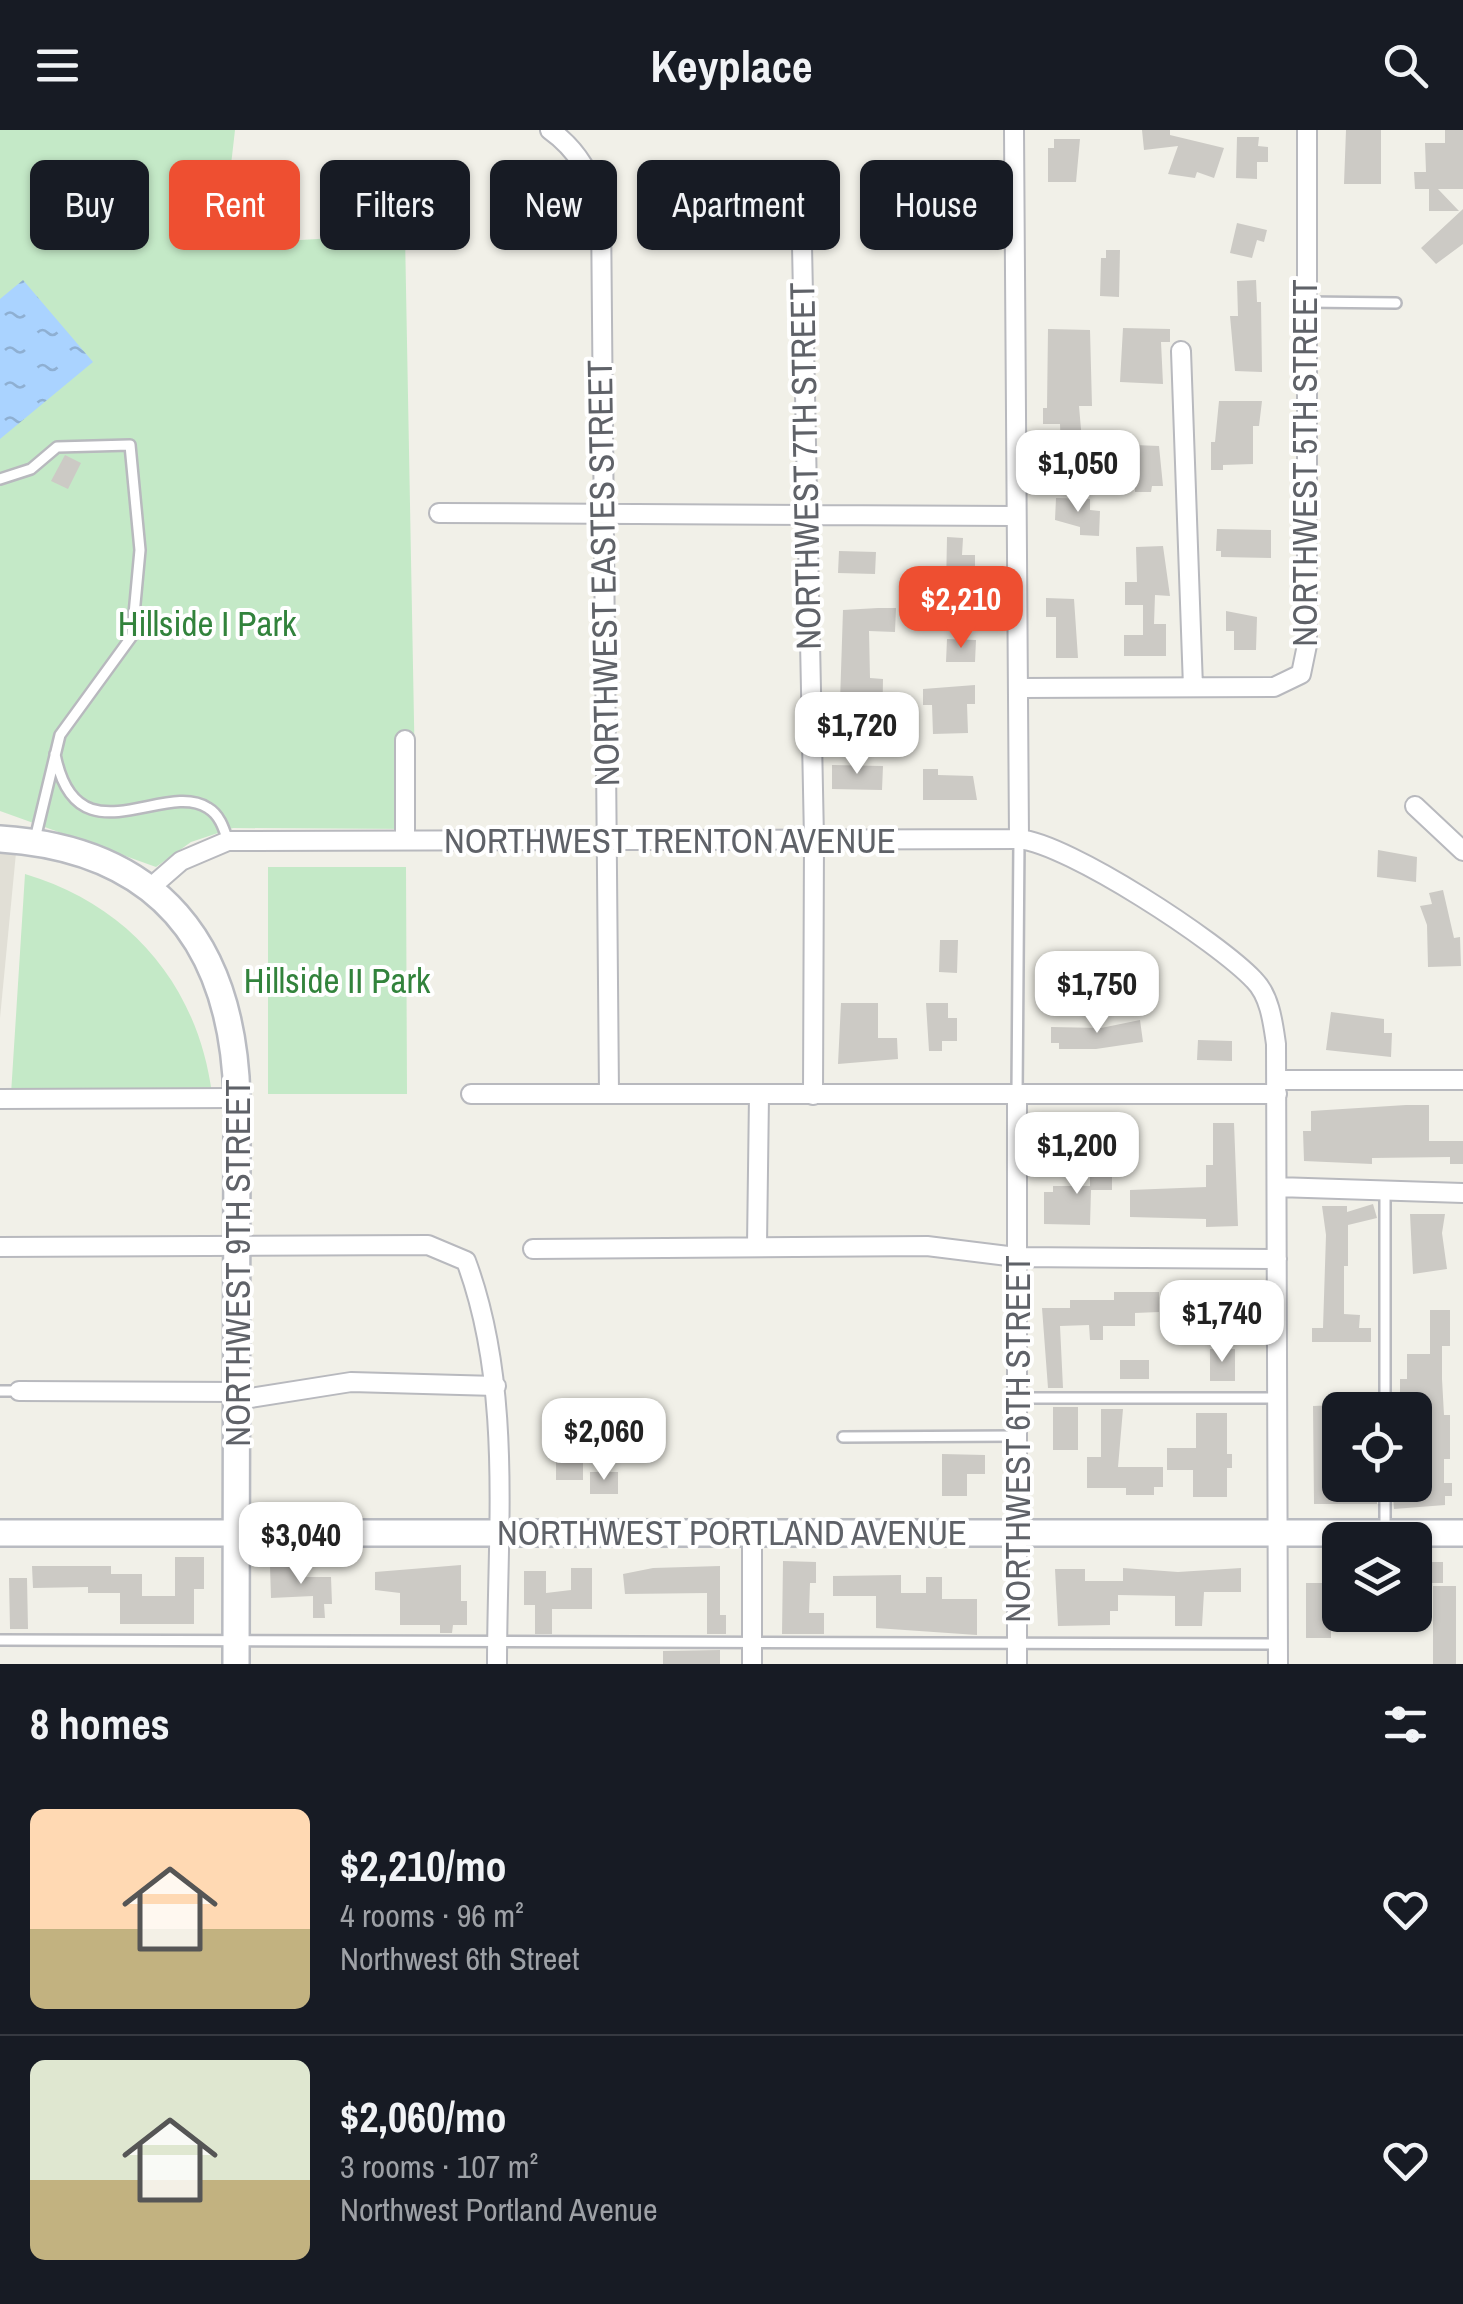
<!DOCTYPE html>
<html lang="en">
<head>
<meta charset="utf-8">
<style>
	:root { --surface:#171b24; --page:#20242c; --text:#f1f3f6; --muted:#9ea1a6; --line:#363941; --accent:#ee4f31 }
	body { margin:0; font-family:"Archivo Narrow",sans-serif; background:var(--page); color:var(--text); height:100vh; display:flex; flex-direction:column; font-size:38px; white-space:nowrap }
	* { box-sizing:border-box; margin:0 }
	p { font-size:32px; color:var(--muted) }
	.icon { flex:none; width:55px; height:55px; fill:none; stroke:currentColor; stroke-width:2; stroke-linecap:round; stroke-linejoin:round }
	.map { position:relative; height:1534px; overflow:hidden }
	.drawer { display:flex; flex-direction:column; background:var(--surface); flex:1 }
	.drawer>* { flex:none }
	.banner { position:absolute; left:30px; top:30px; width:1405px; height:90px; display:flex; gap:20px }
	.controls { position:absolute; left:1322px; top:1262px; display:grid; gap:20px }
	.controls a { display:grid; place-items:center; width:110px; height:110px; border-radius:15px; background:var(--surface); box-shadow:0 2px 8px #0004; font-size:50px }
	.price { position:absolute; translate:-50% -85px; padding:0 22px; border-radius:20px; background:#fff; color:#222; font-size:32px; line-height:65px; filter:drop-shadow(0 2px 5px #0008) }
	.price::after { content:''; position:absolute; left:50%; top:60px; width:30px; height:22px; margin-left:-15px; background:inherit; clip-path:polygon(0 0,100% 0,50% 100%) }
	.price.active { background:var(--accent); color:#fff }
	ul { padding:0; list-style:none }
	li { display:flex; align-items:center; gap:30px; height:250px; padding:0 30px }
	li+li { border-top:2px solid var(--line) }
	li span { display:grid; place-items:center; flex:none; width:280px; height:200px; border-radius:15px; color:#555 }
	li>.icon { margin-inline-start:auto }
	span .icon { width:120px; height:120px; fill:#fffc; stroke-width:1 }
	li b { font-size:42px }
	h2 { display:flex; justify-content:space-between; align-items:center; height:120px; padding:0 30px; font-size:42px }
	.tag { padding:0 35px; border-radius:15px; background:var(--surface); box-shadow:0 2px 8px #0004; font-size:35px; line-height:90px }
	.tag.active { background:var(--accent); color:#fff }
	header { display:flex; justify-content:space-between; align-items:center; height:130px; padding:0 30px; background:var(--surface); font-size:45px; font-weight:700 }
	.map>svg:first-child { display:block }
	.education { fill:#e1dfd6 }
	.green { fill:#c4e9c7 }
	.water { fill:url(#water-ripples) }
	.building { fill:#cccac5 }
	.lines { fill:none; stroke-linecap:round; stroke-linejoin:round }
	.lane-casing { stroke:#b8b9be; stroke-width:14 }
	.street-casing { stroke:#b8b9be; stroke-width:22 }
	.secondary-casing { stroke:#b9bbc1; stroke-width:30 }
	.lane { stroke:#fff; stroke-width:9 }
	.street { stroke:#fff; stroke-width:18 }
	.secondary { stroke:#fff; stroke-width:25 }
	.labels { text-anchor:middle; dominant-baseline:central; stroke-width:8; stroke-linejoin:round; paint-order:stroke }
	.street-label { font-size:35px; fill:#5f6268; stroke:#fff }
	.park-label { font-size:35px; fill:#32833c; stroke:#fff }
</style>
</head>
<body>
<header><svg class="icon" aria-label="menu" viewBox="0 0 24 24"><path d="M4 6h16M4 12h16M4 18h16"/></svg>Keyplace<svg class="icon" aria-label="search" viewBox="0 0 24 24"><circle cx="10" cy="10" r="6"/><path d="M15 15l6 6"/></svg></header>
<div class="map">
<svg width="1463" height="1534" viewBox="0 0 1463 1534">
	<defs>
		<pattern id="water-ripples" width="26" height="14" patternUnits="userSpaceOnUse" patternTransform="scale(2.5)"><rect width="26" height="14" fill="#aad3ff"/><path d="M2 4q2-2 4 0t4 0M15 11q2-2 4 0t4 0" fill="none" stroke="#8eafd2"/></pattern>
	</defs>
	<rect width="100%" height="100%" fill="#f1f0e8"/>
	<!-- education -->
	<path class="education" d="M0,723H16L0,888Z"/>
	<!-- green -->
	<path class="green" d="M0,0H235L227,70L300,110L405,104L416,699L233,698L191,712L156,737L0,681Z
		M268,737H406L407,964H268Z
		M25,744C130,775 198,856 212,964H11Z"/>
	<!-- water -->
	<path class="water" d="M23,150L93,232L0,309V169Z"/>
	<!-- building -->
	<path class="building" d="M1142,0H1170V5L1224,18L1214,48L1197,42L1195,48L1168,44L1178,16L1144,20Z
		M1346,0H1381V54H1344Z
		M1445,0H1463V59H1438L1459,81H1429V59H1415L1414,42H1426L1425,13H1445Z
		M1237,7H1259L1258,16L1268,17V32H1257V49L1236,48Z
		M1054,9H1080L1076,52H1048V18H1054Z
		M1463,79V114L1436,134L1421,118Z
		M1237,93L1267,100L1264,112L1257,110L1252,128L1230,123Z
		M1106,120H1120L1119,167L1100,166L1101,128H1106Z
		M1256,150L1257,172H1261L1262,242L1235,241L1230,186H1238L1237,151Z
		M1123,198L1170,199V212H1161L1163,254L1120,252Z
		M1048,199L1090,200L1092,276H1079L1085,346H1062L1060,294H1043V278H1047Z
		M1219,271H1262L1259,296H1253V334L1223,335V340H1211V312H1215Z
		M1135,315L1159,316L1163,356H1152L1151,362H1135Z
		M65,325L81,333L68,359L51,351Z
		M1056,368L1090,369V380L1100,381L1099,406L1080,405V397L1055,390Z
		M1217,399L1271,400V428L1221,427V421H1216Z
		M947,407L963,408L962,425H975V445L968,444V459H946Z
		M1163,416L1170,466L1155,465L1154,494H1166V526H1124V505H1143V475H1125V452H1137L1136,417Z
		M839,421L876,422L875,444L838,443Z
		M1046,468L1074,469L1078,528H1056V487H1046Z
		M878,478H896L895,502L869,501L870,548L883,549L882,605L839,603L843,480Z
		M1226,481L1257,487L1256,520H1234V501H1226Z
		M947,509L976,510L975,532H946Z
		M975,555V574H967L968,603L933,604L932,575H923V559Z
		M832,635L883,636L882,660L832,659Z
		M923,639H938V645L973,646L977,670H923Z
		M1378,720L1417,727L1416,752L1377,747Z
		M1443,760L1454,808L1460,807L1461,836L1428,837L1427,795L1420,776L1432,774L1429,763Z
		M940,810H958L957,843L939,842Z
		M841,873H878V908H897L898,929L838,934Z
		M926,873H948V888H957V911H942V921H929Z
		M1331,882L1384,889V903H1392L1391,927L1326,920Z
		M1140,890L1143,912L1096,919H1059V913H1051V897L1101,898Z
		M1198,910L1232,911V931L1197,930Z
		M1406,975H1429V1011H1463V1034H1450V1027L1372,1028V1034L1304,1031L1303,1001H1311V981Z
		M1213,993H1234L1238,1096L1206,1097V1089L1130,1087V1060L1206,1057V1035H1213Z
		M1090,1028H1112V1060H1091L1090,1095L1044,1094V1062H1053V1056H1090Z
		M1373,1074L1377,1088L1348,1095V1136H1344V1184L1360,1185L1359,1198H1371V1212H1312V1198H1323L1326,1105L1322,1076H1347V1082Z
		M1410,1084H1445L1442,1103L1447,1139L1413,1144Z
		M1114,1162H1159V1182L1135,1183V1196H1103V1210H1090L1089,1195L1060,1196L1063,1258H1048L1042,1178H1070V1170H1114Z
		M1430,1180H1450V1216H1442V1249L1444,1285H1450V1329H1444V1353H1452V1366H1445V1375L1394,1379L1393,1366L1425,1363V1338L1420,1336L1422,1280H1400V1249H1407V1224H1430Z
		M1210,1219H1235V1251H1210Z
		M1120,1230H1149V1249H1120Z
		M1336,1275L1335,1353L1377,1355V1374H1314L1313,1276Z
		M1053,1277H1078V1320H1053Z
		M1101,1279H1123L1118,1337H1163V1357H1154V1365H1126V1358H1087V1327H1101Z
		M1196,1283H1227V1324H1232V1338H1227V1367H1193V1340H1167V1318H1196Z
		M942,1324L985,1325V1344H967V1366H942Z
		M556,1325H583V1350H556Z
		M590,1342H618V1364H590Z
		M175,1427H204V1459H194V1494H120V1463H88V1457L33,1458L32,1436H111V1444H142V1466H175Z
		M783,1431L816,1432V1453H810L809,1483H824V1504H782Z
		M1323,1432H1340V1453H1331V1482L1390,1485V1498H1331V1508H1306V1453H1323Z
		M1415,1432H1443V1453H1415Z
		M461,1435V1471H467V1495H453L452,1503H440V1495H400V1463L375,1460V1442Z
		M270,1436H294V1441H305V1447H331L332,1474H324L325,1488H313V1466L271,1468Z
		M720,1436V1485H726V1504H707V1463L625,1464L623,1444L653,1438Z
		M571,1438H592V1479H552V1504H535V1475H524V1441H546V1463L571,1460Z
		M1123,1438L1178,1442L1241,1438V1462H1204L1202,1496H1175V1466L1118,1465V1481H1110V1495L1058,1496L1055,1439H1085V1451H1123Z
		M901,1445V1463H926V1447H942V1469H977V1505L876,1498V1466H833V1446Z
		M9,1448H27L28,1499H10Z
		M1433,1456H1456V1534H1433Z
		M720,1520V1534H663V1521Z"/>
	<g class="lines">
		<defs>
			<path id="lane" d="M1306,172L1396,173
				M0,349L31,339L57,317L130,315L140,420L132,506L60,605L35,709
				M55,624C76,733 164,649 208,678C220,685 224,699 228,711
				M1017,965L1019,709
				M0,1261H19
				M1018,1268H1277
				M1385,1280V1059
				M843,1307L1016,1306
				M1385,1401V1355
				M0,1510L1278,1514"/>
			<path id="street" d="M550,0C578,20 592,46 601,79L609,963
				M1014,0L1019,709
				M801,66L814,709L813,965
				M1181,221L1193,557
				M439,383L1013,386
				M1020,558L1274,557L1301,544L1307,515V0
				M1415,676L1463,721
				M405,710V610
				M150,758L181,731L228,711L1019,709C1069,714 1217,811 1254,850C1270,866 1273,893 1276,914L1278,1534
				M1277,950H1463
				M471,964H1277
				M1017,965V1534
				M0,969L237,968
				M1277,1057L1463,1063
				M757,1115L759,965
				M0,1117L428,1115L466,1131C513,1257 497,1401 497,1534
				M533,1119L927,1116L1016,1127L1277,1129
				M19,1261L238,1262
				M238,1270L351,1252L496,1256
				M752,1403V1534"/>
			<path id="secondary" d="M0,709C159,719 233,814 237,968L236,1534
				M0,1403H1463"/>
		</defs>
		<!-- lane casing -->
		<use href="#lane" class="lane-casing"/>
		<!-- street casing -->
		<use href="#street" class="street-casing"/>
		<!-- secondary casing -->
		<use href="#secondary" class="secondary-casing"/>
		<!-- lane -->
		<use href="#lane" class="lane"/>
		<!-- street -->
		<use href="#street" class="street"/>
		<!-- secondary -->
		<use href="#secondary" class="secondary"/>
	</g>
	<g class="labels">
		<!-- street labels -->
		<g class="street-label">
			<text transform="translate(1304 333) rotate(-90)">NORTHWEST 5TH STREET</text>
			<text transform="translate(805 336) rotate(-91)">NORTHWEST 7TH STREET</text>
			<text transform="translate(603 443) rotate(-91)">NORTHWEST EASTES STREET</text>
			<text x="670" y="710">NORTHWEST TRENTON AVENUE</text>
			<text transform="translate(237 1133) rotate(-90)">NORTHWEST 9TH STREET</text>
			<text transform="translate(1017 1309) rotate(-90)">NORTHWEST 6TH STREET</text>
			<text x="732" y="1402">NORTHWEST PORTLAND AVENUE</text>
		</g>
		<!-- park labels -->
		<g class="park-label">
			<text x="207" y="493">Hillside I Park</text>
			<text x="337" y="850">Hillside II Park</text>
		</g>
	</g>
</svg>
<div class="controls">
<a><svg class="icon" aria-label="locate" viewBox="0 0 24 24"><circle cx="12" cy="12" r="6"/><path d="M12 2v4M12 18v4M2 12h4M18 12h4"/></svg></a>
<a><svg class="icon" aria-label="layers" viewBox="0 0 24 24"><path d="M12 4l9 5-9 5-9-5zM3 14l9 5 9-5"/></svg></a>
</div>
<b class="price" style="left:1078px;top:385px">$1,050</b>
<b class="price active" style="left:961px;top:521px">$2,210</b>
<b class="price" style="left:857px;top:647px">$1,720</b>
<b class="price" style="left:1097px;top:906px">$1,750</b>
<b class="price" style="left:1077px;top:1067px">$1,200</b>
<b class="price" style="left:1222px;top:1235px">$1,740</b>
<b class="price" style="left:604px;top:1353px">$2,060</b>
<b class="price" style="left:301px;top:1457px">$3,040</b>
<div class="banner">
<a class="tag">Buy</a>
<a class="tag active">Rent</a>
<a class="tag">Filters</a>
<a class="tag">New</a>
<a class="tag">Apartment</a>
<a class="tag">House</a>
</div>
</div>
<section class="drawer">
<h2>8 homes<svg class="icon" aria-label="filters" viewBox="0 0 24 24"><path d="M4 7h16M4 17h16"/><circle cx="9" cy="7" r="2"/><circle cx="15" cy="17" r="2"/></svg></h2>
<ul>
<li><span style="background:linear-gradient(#ffd9b3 60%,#c2b280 0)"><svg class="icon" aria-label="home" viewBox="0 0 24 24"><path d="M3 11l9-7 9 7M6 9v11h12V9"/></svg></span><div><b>$2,210/mo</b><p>4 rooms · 96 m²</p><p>Northwest 6th Street</p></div><svg class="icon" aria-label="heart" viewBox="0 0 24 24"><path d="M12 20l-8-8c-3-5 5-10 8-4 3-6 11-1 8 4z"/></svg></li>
<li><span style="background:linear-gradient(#dfe7d0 60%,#c2b280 0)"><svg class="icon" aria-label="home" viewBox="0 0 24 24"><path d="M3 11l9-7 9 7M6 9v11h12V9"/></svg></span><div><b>$2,060/mo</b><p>3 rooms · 107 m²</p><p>Northwest Portland Avenue</p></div><svg class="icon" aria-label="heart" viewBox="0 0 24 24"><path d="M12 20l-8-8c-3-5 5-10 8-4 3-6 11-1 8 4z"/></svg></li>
</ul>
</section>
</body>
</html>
